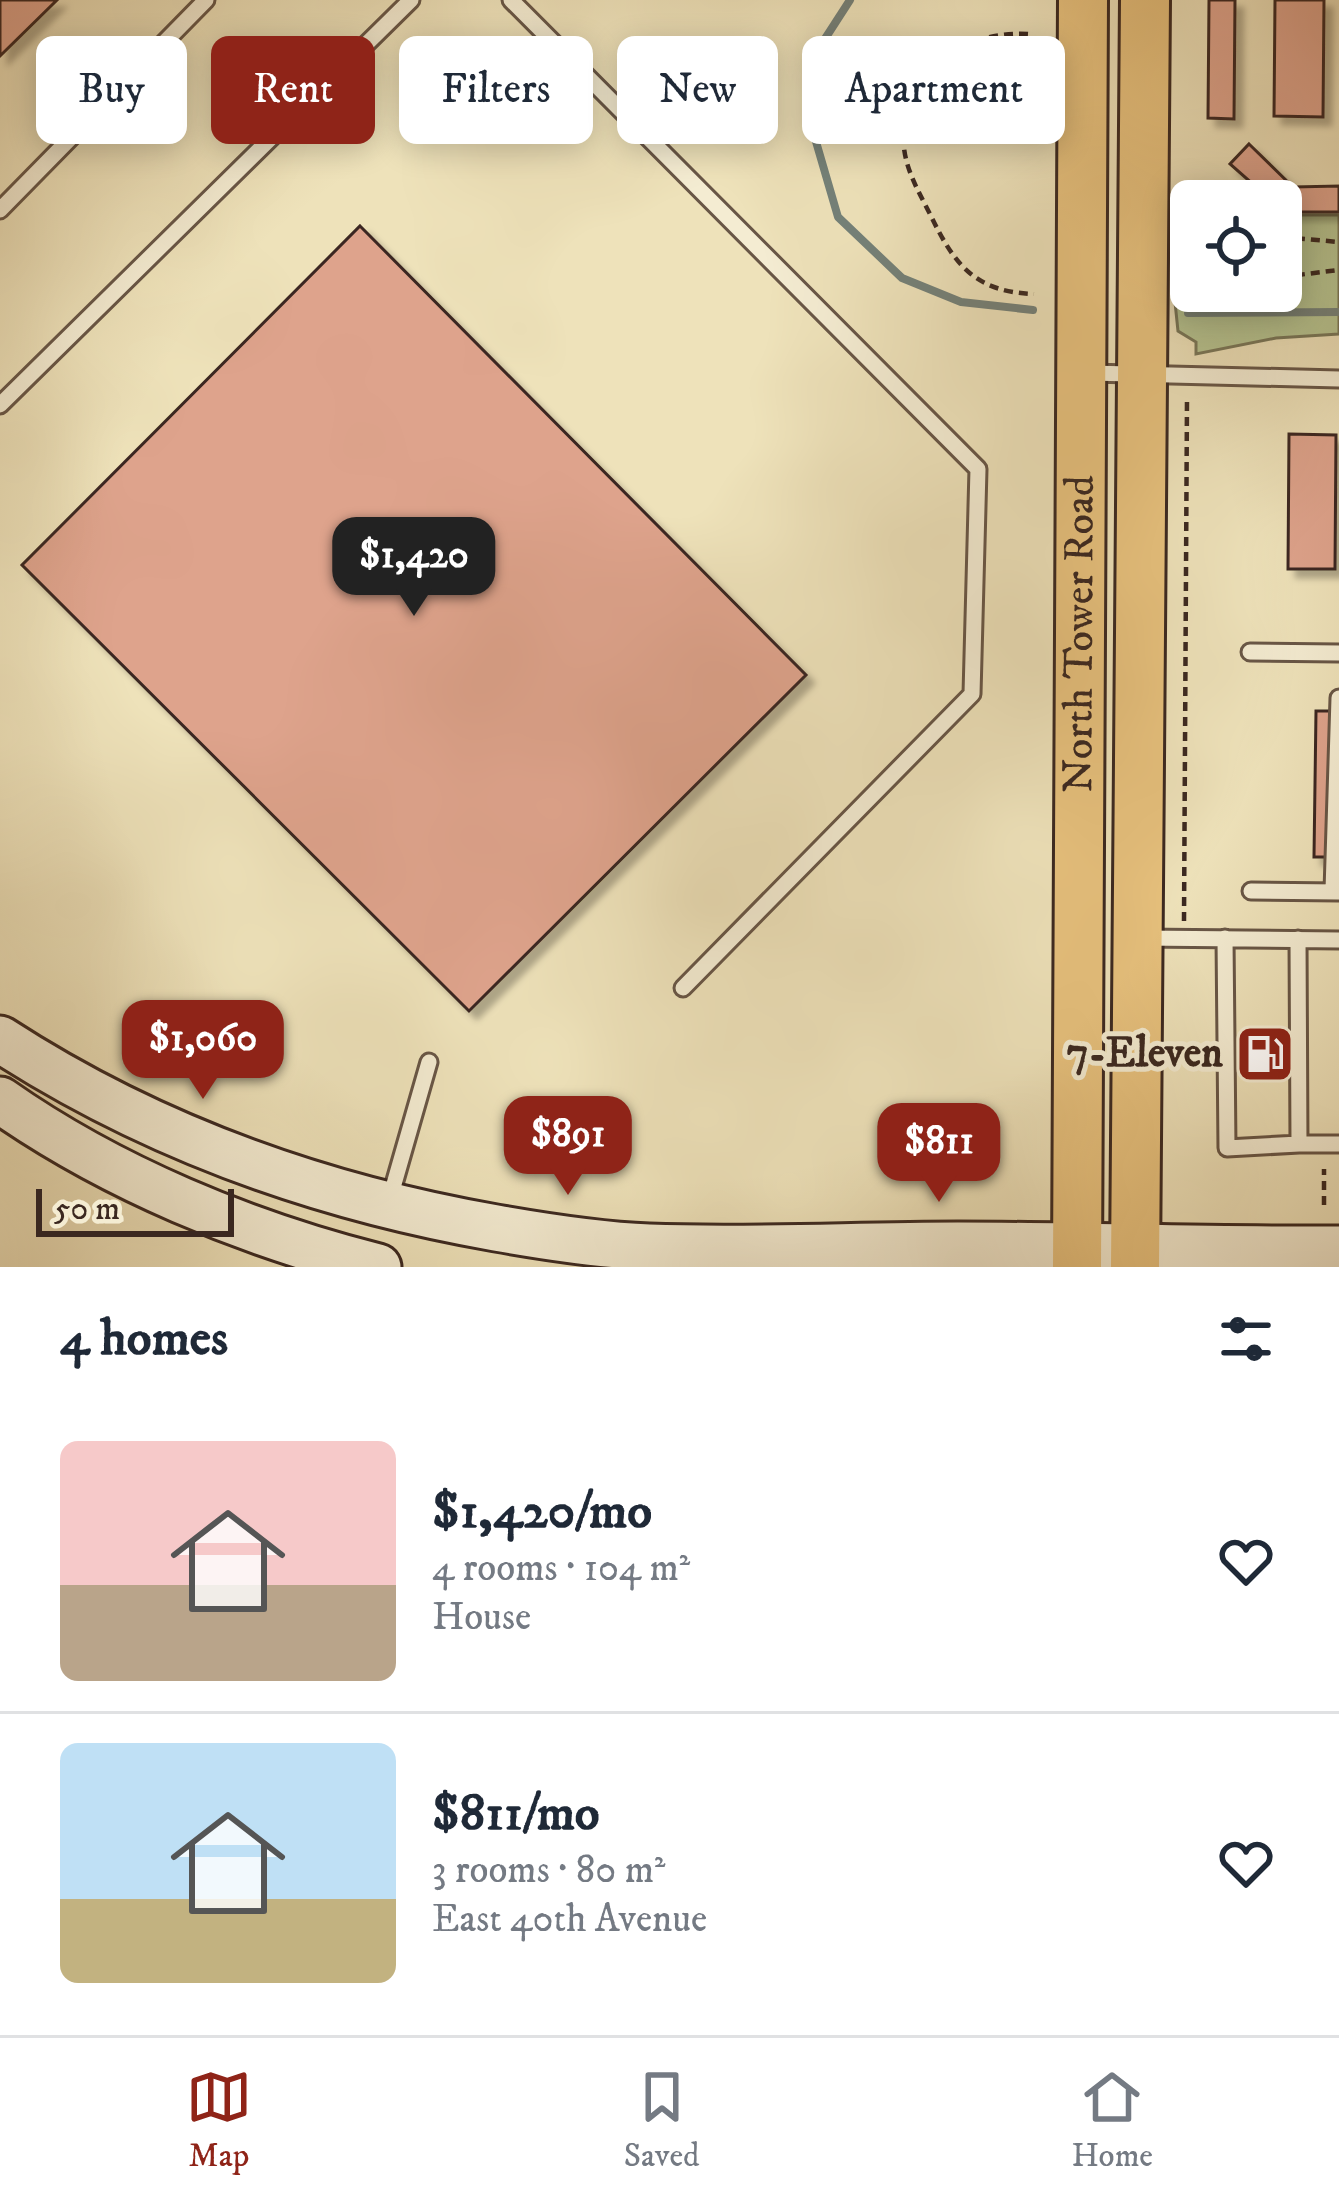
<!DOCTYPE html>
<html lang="en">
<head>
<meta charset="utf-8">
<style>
	:root { --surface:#fff; --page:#f2f2f3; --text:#1f2937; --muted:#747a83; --line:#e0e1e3; --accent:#8f2418 }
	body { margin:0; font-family:"IM FELL DW Pica",serif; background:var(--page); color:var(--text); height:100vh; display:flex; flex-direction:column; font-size:45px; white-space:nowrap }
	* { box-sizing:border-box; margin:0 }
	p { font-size:39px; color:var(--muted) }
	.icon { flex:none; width:66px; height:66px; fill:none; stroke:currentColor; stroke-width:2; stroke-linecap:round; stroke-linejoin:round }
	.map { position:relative; height:1267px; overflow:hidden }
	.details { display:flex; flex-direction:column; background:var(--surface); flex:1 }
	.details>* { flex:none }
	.top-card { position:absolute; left:36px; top:36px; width:1269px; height:108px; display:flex; gap:24px }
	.fabs { position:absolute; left:1170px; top:180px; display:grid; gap:24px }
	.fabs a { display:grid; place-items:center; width:132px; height:132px; border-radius:18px; background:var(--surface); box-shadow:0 6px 30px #0003; font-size:60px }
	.scale { position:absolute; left:36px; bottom:30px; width:198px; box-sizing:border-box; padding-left:12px; border:6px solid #3b2820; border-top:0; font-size:33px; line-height:42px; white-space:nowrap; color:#3b2820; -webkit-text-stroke:9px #f4ecd2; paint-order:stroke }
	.price { position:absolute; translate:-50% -102px; padding:0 27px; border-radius:24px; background:var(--accent); color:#fff; font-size:39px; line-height:78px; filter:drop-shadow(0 3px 6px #0008) }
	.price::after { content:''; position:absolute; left:50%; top:72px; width:36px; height:27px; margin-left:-18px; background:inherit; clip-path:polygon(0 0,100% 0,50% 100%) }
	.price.active { background:#222; color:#fff }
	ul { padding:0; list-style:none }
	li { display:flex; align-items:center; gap:36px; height:300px; padding:0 60px }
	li+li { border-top:3px solid var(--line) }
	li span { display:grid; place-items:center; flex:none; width:336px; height:240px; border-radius:18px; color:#555 }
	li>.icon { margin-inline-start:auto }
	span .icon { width:144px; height:144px; fill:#fffc; stroke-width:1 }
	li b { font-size:51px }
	h2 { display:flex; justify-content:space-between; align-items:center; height:144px; padding:0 60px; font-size:51px }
	.chip { padding:0 42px; border-radius:18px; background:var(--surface); box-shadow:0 6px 30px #0003; font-size:42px; line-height:108px }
	.chip.active { background:var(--accent); color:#fff }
	.dock { display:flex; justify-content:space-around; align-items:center; height:168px; border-top:3px solid var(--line); background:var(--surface); font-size:33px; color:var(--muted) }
	.dock a { display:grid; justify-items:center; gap:6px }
	.dock .active { color:var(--accent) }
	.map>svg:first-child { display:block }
	.green { fill:#b6c491; stroke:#787658; stroke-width:3 }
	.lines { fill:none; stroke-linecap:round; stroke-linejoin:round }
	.stream { stroke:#748179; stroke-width:8 }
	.building { fill:#dea38c; stroke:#3b2820; stroke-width:3; filter:url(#shadow) }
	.service-casing { stroke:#685646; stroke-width:21 }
	.secondary-casing { stroke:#3b2820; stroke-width:51 }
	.primary-casing { stroke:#3b2820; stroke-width:54 }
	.path { stroke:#3b2820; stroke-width:4.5; stroke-dasharray:9 6; stroke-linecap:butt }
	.service { stroke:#f4ecd2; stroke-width:15 }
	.secondary { stroke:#f4ecd2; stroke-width:45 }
	.primary { stroke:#e7c17d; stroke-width:48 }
	.labels { text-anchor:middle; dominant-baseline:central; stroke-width:10; stroke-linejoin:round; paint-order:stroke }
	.street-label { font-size:42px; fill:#3b2820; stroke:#f4ecd2 }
	.poi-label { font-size:42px; font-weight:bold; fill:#3b2820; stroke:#f4ecd2; text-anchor:end }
</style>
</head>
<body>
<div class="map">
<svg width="1339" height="1267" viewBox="0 0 1339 1267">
	<defs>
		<filter id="shadow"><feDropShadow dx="8" dy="8" stdDeviation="3" flood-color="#0004"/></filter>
	</defs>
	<rect width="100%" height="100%" fill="#eee2ba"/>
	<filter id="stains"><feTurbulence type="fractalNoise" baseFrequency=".00167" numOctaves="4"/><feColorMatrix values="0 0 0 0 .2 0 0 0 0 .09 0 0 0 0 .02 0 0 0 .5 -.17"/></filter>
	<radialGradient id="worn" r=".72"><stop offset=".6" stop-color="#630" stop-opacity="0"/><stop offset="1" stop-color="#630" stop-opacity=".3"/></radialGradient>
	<!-- green -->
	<path class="green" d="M1166,215H1191V291H1281V215H1339V334L1276,338L1196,354V342L1178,331Z"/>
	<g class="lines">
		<!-- stream -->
		<path class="stream" d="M850,0L819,48L812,128L838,217L902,278L961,302L1033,310
			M1188,313L1339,312"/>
	</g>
	<!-- building -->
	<path class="building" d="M0,0H57L0,56Z
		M1209,0H1235L1234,119L1208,118Z
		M1275,0H1324L1323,117L1274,116Z
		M1249,144L1293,187L1339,186V212H1284L1281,201H1272L1230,164Z
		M360,226L806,675L469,1011L22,565Z
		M1289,434L1336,435L1335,569H1288Z
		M1316,711H1339V857H1314Z"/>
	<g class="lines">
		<defs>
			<path id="service" d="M511,0L978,469L972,694L683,988
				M0,210L206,0
				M1090,373L1339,379
				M0,405L411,0
				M1250,652L1339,653
				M1251,891L1339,892
				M1333,891L1339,698
				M1141,938L1339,940
				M1225,938L1227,1148L1299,1144
				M1298,939L1299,1144H1339
				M390,1198L429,1062"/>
			<path id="secondary" d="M0,1039C151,1137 319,1197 496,1228C547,1237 598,1245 649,1247C752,1251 855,1245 958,1245C1085,1245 1212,1250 1339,1249
				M0,1100C111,1178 247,1234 378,1267"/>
			<g id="primary">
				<path id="s1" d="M1077,1267L1083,0"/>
				<path d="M1135,1267L1145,0"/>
			</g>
		</defs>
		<!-- service casing -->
		<use href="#service" class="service-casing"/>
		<!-- secondary casing -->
		<use href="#secondary" class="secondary-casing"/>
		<!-- primary casing -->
		<use href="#primary" class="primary-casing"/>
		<!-- path -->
		<path class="path" d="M1028,34C962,30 895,74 904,148C907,173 920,194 931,216C955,266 976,292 1034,294
			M1281,237L1339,242
			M1281,277L1339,270
			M1188,294L1238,291
			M1184,921L1187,398
			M1324,1205V1169"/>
		<!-- service -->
		<use href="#service" class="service"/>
		<!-- secondary -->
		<use href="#secondary" class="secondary"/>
		<!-- primary -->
		<use href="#primary" class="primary"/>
	</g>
	<!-- icons -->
	<defs>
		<symbol id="fuel-square" viewBox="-11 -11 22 22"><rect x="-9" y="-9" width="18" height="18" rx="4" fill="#8f2418" stroke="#f4ecd2"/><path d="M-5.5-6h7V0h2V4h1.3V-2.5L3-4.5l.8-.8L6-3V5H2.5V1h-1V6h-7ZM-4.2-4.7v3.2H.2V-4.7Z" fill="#fff"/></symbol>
	</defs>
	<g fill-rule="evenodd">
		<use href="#fuel-square" x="1232" y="1021" width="66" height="66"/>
	</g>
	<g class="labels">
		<!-- street labels -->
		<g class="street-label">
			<text stroke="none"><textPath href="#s1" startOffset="633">North Tower Road</textPath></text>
		</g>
		<!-- poi labels -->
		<g class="poi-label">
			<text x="1223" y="1054">7-Eleven</text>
		</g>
	</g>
	<rect width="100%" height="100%" filter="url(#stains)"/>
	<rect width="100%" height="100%" fill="url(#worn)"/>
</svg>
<div class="fabs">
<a><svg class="icon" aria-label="locate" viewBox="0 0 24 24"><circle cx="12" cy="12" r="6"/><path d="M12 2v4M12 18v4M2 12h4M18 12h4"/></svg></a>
</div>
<div class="scale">50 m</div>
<b class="price active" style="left:414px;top:619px">$1,420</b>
<b class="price" style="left:203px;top:1102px">$1,060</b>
<b class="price" style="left:568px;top:1198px">$891</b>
<b class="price" style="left:939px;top:1205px">$811</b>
<div class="top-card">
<a class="chip">Buy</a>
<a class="chip active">Rent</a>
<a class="chip">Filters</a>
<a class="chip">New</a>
<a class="chip">Apartment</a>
</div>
</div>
<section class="details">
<h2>4 homes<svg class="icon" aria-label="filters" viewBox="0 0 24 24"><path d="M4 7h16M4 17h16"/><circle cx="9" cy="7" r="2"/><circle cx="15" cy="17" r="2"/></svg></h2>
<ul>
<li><span style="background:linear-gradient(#f6c9c9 60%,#b9a48a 0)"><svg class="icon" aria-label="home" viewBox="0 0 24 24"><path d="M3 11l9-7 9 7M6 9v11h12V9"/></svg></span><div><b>$1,420/mo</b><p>4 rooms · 104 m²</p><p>House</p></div><svg class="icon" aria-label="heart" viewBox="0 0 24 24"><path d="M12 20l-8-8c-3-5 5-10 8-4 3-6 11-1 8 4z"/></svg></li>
<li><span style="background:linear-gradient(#bfe0f5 65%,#c2b280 0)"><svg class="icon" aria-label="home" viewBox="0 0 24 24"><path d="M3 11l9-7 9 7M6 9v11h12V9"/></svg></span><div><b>$811/mo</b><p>3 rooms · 80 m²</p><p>East 40th Avenue</p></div><svg class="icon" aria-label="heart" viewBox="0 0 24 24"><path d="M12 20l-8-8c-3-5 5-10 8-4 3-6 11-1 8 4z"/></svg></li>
</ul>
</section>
<nav class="dock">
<a class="active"><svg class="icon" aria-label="map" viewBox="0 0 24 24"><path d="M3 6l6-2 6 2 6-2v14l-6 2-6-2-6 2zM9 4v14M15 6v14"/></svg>Map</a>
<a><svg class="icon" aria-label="saved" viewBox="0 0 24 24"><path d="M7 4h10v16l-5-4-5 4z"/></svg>Saved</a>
<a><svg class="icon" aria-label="home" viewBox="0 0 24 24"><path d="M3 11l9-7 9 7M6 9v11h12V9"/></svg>Home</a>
</nav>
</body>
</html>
